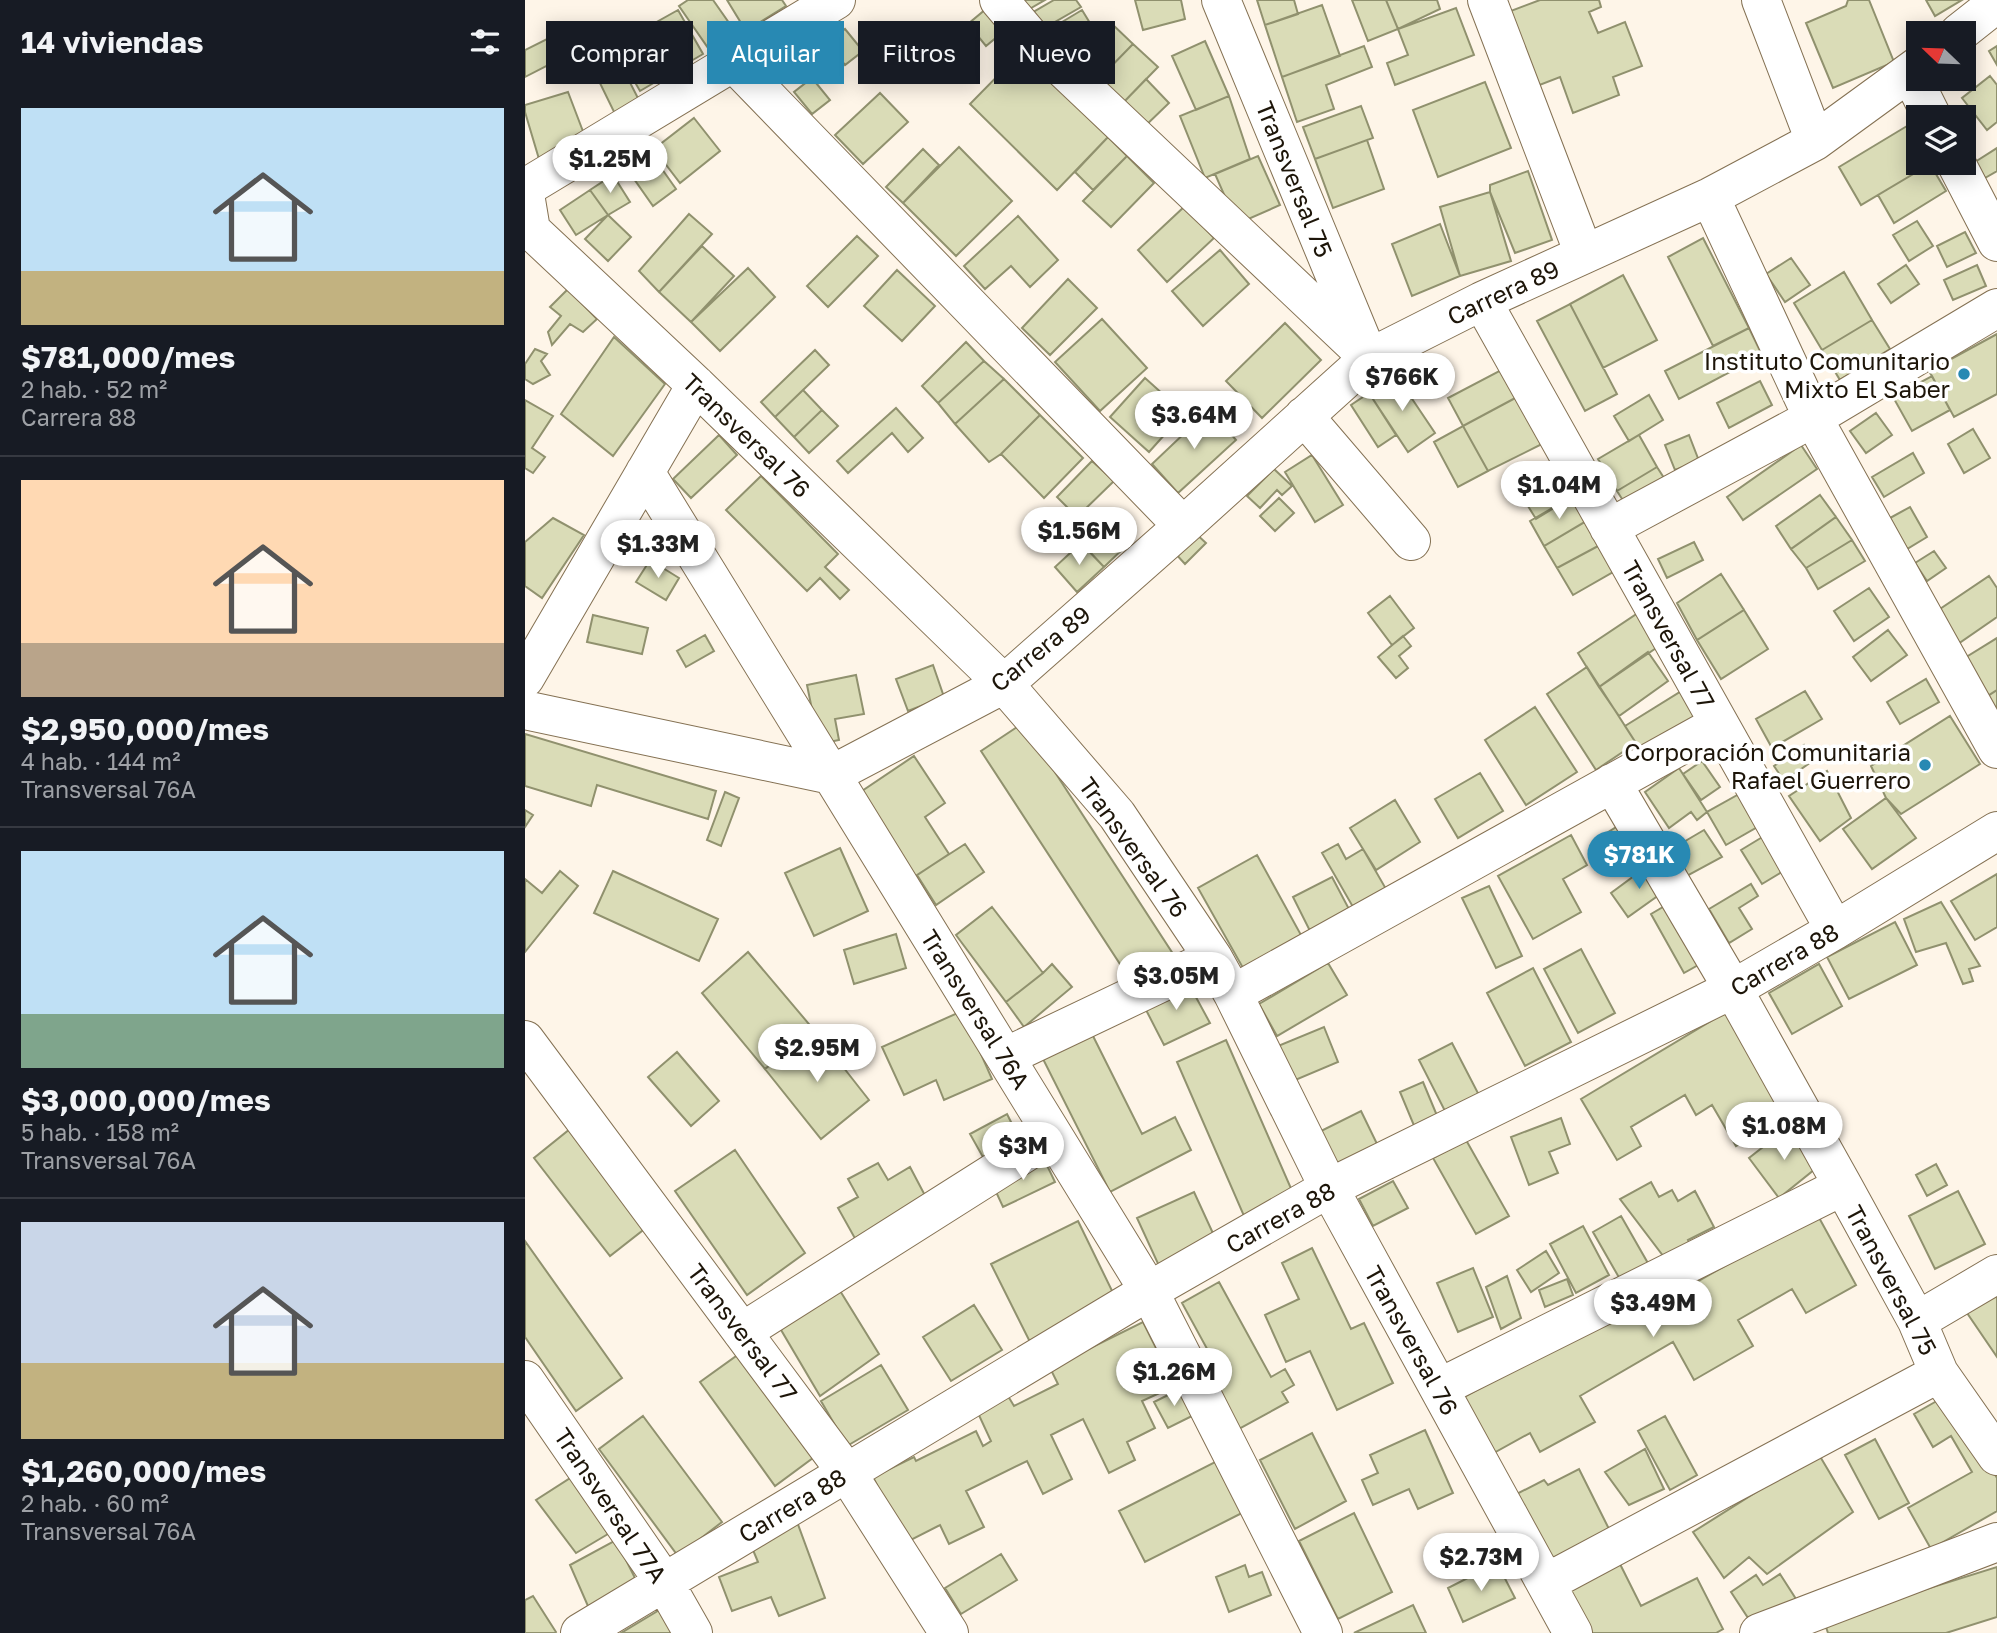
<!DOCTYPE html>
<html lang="es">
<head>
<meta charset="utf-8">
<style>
	:root { --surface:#171b24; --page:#242831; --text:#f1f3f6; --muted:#9ea1a6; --line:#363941; --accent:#2889b3 }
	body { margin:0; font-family:"Golos Text",sans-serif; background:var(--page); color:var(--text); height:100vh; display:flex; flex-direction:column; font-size:26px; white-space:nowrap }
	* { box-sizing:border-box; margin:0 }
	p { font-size:23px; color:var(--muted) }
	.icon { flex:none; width:38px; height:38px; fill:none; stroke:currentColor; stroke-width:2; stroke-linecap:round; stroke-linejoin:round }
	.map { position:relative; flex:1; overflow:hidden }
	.details { display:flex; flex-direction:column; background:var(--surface); width:525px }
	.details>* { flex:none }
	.top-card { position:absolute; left:21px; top:21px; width:665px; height:63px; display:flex; gap:14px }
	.needle { width:46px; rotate:293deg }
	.buttons { position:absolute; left:1381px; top:21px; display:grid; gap:14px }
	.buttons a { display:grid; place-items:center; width:70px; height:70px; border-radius:0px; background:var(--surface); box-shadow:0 4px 18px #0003; font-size:35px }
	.price { position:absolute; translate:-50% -60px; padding:0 16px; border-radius:24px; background:#fff; color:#222; font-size:23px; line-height:46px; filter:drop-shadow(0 2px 4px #0008) }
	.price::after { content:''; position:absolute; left:50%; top:42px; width:21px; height:16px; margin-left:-10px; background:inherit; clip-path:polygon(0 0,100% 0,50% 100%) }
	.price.active { background:var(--accent); color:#fff }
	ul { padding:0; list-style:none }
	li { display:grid; align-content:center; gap:14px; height:371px; padding:0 21px }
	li+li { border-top:2px solid var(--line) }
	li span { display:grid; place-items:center; height:217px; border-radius:0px; color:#555 }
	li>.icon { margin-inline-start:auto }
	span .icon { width:126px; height:126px; fill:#fffc; stroke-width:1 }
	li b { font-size:30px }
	h2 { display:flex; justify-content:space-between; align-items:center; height:84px; padding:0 21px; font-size:30px }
	.pill { padding:0 24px; border-radius:0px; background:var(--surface); box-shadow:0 4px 18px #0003; font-size:24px; line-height:63px }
	.pill.active { background:var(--accent); color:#fff }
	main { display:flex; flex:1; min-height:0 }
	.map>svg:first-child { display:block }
	.building { fill:#dadcb7; stroke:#90916e; stroke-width:2 }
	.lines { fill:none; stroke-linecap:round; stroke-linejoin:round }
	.minor-casing { stroke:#847153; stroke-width:40 }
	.minor { stroke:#fff; stroke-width:38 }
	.poi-dot { fill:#2889b3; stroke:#fff; stroke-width:2.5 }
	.labels { text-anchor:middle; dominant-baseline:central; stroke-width:7; stroke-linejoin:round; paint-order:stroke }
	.street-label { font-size:24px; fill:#1d1509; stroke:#fff }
	.poi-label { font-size:24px; fill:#1d1509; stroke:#fff; text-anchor:end }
</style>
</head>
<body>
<main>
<section class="details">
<h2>14 viviendas<svg class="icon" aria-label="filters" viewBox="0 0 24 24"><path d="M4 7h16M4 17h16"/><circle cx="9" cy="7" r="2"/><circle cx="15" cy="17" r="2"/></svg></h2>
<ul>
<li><span style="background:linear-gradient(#bfe0f5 75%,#c2b280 0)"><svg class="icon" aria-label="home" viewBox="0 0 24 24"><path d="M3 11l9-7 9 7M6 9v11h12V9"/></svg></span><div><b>$781,000/mes</b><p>2 hab. · 52 m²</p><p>Carrera 88</p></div></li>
<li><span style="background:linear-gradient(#ffd9b3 75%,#b9a48a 0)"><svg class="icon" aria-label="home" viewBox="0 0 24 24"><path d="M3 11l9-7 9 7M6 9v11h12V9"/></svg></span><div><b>$2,950,000/mes</b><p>4 hab. · 144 m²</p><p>Transversal 76A</p></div></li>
<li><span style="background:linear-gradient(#bfe0f5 75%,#7fa58c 0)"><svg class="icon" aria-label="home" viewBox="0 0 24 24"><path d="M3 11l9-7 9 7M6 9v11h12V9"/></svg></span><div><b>$3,000,000/mes</b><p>5 hab. · 158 m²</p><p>Transversal 76A</p></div></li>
<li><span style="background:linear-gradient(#c9d6e8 65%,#c2b280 0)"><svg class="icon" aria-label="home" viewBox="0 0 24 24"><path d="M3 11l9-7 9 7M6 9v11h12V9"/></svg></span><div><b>$1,260,000/mes</b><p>2 hab. · 60 m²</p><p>Transversal 76A</p></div></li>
</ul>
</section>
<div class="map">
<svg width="1472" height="1633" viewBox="0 0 1472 1633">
	<rect width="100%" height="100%" fill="#fef5e8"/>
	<!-- building -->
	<path class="building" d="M163,0H188L216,40L190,58L154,6Z
		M202,0H257L261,6L221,31Z
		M494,0H520L501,11Z
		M529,0H551L556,7L514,31L505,14Z
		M610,0H656L660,19L618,30Z
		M732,0H769L773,14L740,25Z
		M827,0H861L873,29L843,41Z
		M861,0H912L915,9L873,29Z
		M1015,0H1074L1076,7L1064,12L1073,33L1100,22L1117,66L1088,77L1094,95L1048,113L1035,77L1012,86L983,12Z
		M1323,0H1344L1369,62L1308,88L1281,23L1321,6Z
		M1401,0H1437L1410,16Z
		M797,5L815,56L757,77L740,25Z
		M931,8L949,55L870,85L862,63L883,55L873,29Z
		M461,9L479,31L461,46L443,24Z
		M153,10L178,54L115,91L89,46Z
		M557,10L568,28L533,49L522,31Z
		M586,23L608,44L569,84L548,63Z
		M320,29L338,51L320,65L302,43Z
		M24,38L35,59L0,77V50Z
		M680,41L704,96L671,110L647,56Z
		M298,43L316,65L298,80L280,58Z
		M608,44L633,67L594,107L569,84Z
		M839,46L847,67L801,85L809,109L772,122L757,77Z
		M1472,46V65L1464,51Z
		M496,52L583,137L532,190L445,104Z
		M95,63L117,106L92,118L71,75Z
		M1465,76L1472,85V122L1462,130L1437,98Z
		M287,78L305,100L287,114L269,92Z
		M621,79L644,103L616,130L594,107Z
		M960,82L986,148L913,177L888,110Z
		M43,92L59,134L14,159L0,112V105Z
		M355,93L383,122L338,164L310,135Z
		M704,96L725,159L680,178L655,116Z
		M836,106L848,138L790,159L778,127Z
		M169,118L195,151L155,183L129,149Z
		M1382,126L1393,144V163L1405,164L1336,205L1314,167Z
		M583,137L602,156L568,190L550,172Z
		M842,140L859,189L808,208L790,159Z
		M434,147L487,201L431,256L378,203Z
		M1472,148V171L1460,178L1450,162Z
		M398,149L414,165L378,203L361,187Z
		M125,152L151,189L128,206L102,169Z
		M602,156L629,183L586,227L558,201Z
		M733,156L755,205L712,224L690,174Z
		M1405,164L1421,191L1369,223L1353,195Z
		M1003,171L1027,240L990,253L965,192V185Z
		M88,175L105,202L83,215L65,190Z
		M65,190L83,215L51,235L35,210Z
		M965,192L986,261L935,276L915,207Z
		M660,206L689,238L642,282L613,250Z
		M164,214L187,234L134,292L114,271Z
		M83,215L106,237L83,261L60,239Z
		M493,216L533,260L505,287L486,266L460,289L439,266Z
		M1392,221L1408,246L1384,261L1368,235Z
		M915,224L935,276L887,296L867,244Z
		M1440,232L1451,253L1422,267L1412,246Z
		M332,236L353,256L303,307L282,286Z
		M1178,238L1224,328L1188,346L1143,257Z
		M177,246L209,276L166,322L134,292Z
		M695,250L724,284L678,326L647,291Z
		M1266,258L1285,285L1260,302L1241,274Z
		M1381,265L1394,284L1366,303L1353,284Z
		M1452,265L1461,286L1428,300L1419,280Z
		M223,268L250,297L195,351L166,322Z
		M372,270L410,306L377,341L339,306Z
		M1319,272L1347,320L1297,350L1269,303Z
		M1098,275L1132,340L1078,368L1045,304Z
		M543,279L572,308L525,355L497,328Z
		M43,289L72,319L58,332L45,324L27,345L23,332L36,316L25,307Z
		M1045,304L1092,394L1060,411L1012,321Z
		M577,319L622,368L575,411L530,362Z
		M1347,320L1365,349L1315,380L1297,350Z
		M760,323L796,360L737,418L701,381Z
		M1224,328L1237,355L1154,399L1140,371Z
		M1472,334V394L1429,417L1404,371Z
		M89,337L140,384L88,456L36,414Z
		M441,342L459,361L413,403L397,386Z
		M10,349L22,354L16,361L25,375L8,384L0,379V364Z
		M290,350L304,365L250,417L236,402Z
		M459,361L479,379L430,424L413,403Z
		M980,368L994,396L938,426L923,398Z
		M871,375L910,433L883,452L844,393Z
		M1407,376L1425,410L1387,431L1368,397Z
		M620,378L659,413L624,452L585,417Z
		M479,379L515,415L476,454L464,462L430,424Z
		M1235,381L1247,405L1204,428L1192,403Z
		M278,390L297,410L269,437L250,417Z
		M844,393L871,435L853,447L826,405Z
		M1124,395L1138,420L1104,441L1089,416Z
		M994,396L1017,444L963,471L938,426Z
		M0,400L28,416L7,448L20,457L8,473L0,468Z
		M371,408L398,438L383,452L367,433L323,473L312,461Z
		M685,409L711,440L653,493L627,464Z
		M297,410L313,426L284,453L269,437Z
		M1351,413L1367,435L1341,453L1325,431Z
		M515,415L558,458L519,498L476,454Z
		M938,426L963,471L933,487L909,442Z
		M1448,429L1465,458L1439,473L1423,444Z
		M194,435L212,455L166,498L148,479Z
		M1114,435L1132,467L1092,491L1073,459Z
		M1164,435L1174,461L1150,470L1140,445Z
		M1276,445L1292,469L1218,520L1202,497Z
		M1388,453L1399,473L1359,497L1347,477Z
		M787,455L818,505L790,522L760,472Z
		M567,461L589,481L552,517L532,497Z
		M1028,461L1050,495L1011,519L990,485Z
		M1132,467L1139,478L1099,502L1092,491Z
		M749,469L767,486L757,495L752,490L735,508L722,496Z
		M236,476L313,554L300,567L324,590L315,599L295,578L282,591L201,510Z
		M1050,495L1063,520L1019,546L1005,521Z
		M1295,495L1311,517L1266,549L1251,526Z
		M754,498L769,513L750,531L735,516Z
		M1385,507L1402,537L1382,549L1365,518Z
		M572,510L604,543L579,567L548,534Z
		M1311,517L1327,540L1281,568L1266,549Z
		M28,518L59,535L17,598L0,586V542Z
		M1063,520L1075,545L1032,568L1019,546Z
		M669,532L681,543L660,564L649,552Z
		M1327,540L1340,561L1293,589L1281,568Z
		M1169,542L1178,560L1142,578L1133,559Z
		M556,543L579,567L552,592L530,567Z
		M1075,545L1088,572L1048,595L1032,568Z
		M1409,551L1421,568L1402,581L1390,563Z
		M125,560L154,578L141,600L111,582Z
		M1196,574L1219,610L1172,640L1152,603Z
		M1464,576L1472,588V617L1430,646L1409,613Z
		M1344,588L1364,617L1329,641L1309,611Z
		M865,596L889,628L867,645L843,613Z
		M1219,610L1243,649L1196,679L1172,640Z
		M1116,611L1137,644L1074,687L1053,653Z
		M68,615L123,628L117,654L62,642Z
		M1363,630L1382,655L1346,681L1328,657Z
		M180,635L189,651L161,667L152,651Z
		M878,636L886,646L874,656L883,668L871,678L853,657Z
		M1472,638V690L1461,697L1438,659Z
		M1123,652L1143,681L1094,716L1074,687Z
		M408,665L419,697L383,711L371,679Z
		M1062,667L1111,743L1071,770L1022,694Z
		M331,675L339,714L310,719L314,740L294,744L282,685Z
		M1401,679L1414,702L1375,724L1362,702Z
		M1163,687L1181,716L1118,754L1100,726Z
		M1472,690V715L1461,697Z
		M1280,691L1297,719L1247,748L1231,719Z
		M1010,707L1052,772L1001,805L960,740Z
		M1425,716L1455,764L1376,814L1361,798L1346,766Z
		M498,723L652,960L610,987L456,751Z
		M0,734L191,791L183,819L72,785L66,806L0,786Z
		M1279,745L1289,760L1259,781L1249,766Z
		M389,756L420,803L400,817L424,854L383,881L328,797Z
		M1177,761L1195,787L1176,800L1158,774Z
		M1154,768L1182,812L1172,820L1166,812L1144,828L1120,792Z
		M1302,771L1326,818L1295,841L1264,796Z
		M955,773L978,811L933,838L910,799Z
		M1223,789L1241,822L1201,845L1182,812Z
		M200,792L214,798L196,846L182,840Z
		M1361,798L1391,838L1347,869L1318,829Z
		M870,800L895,842L851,870L825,828Z
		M0,810L8,815L0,827Z
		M1093,826L1105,847L1084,859L1072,839Z
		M1179,830L1197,857L1160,877L1145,850Z
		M1244,833L1265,867L1237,884L1216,850Z
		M1046,835L1062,865L1038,879L1056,912L1008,939L973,876Z
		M440,844L459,872L411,905L392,875Z
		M813,844L821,859L838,849L861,889L828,907L797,853Z
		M315,848L343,911L289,936L260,873Z
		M732,855L776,935L718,968L673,888Z
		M1124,865L1141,890L1103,917L1086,893Z
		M35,871L53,886L0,952V879L17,893Z
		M88,871L193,919L174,961L69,913Z
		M1472,874V927L1450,940L1426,901Z
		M807,877L825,911L785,931L768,897Z
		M1226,884L1233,896L1214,908L1227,929L1204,943L1184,909Z
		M964,886L997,956L971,968L937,898Z
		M1150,900L1182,960L1159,973L1126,914Z
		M1416,902L1455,966L1444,969L1448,981L1438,984L1421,943L1391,952L1379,919Z
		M467,907L518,973L481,1002L431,935Z
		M1370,922L1392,965L1324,999L1302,957Z
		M371,934L381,968L329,984L319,950Z
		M1056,949L1090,1013L1053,1033L1019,969Z
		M223,952L289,1030L240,1069L177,993Z
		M803,963L822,995L752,1036L734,1004Z
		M527,964L547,987L499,1027L481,1002L518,973Z
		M1294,964L1317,1006L1267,1034L1244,993Z
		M1008,968L1046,1042L1000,1066L962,993Z
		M660,977L685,1023L639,1045L618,1004Z
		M437,1011L467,1079L419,1100L411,1080L379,1095L357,1047Z
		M1201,1012L1262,1115L1211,1146L1187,1105L1171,1115L1160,1095L1106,1127L1116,1146L1092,1160L1056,1099Z
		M799,1027L813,1062L768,1081L753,1046Z
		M289,1030L344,1100L296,1139L240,1069Z
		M566,1032L617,1134L650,1117L666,1150L585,1192L517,1057Z
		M701,1040L768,1193L719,1216L652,1062Z
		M927,1043L955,1097L922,1115L894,1060Z
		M152,1052L194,1101L166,1126L123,1077Z
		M898,1082L913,1118L890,1128L875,1092Z
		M836,1111L855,1150L803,1176L784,1137Z
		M482,1114L495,1140L459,1159L445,1134Z
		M1036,1118L1045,1144L1024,1152L1033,1173L1004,1185L986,1137Z
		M1265,1126L1295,1165L1254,1198L1224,1158Z
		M45,1129L122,1227L85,1256L9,1158Z
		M941,1140L984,1216L951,1234L908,1158Z
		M210,1150L280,1253L222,1295L150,1191Z
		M518,1157L530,1182L478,1207L466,1181Z
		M353,1163L363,1180L385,1167L404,1203L332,1242L313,1208L333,1197L323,1179Z
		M1411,1164L1422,1185L1402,1196L1391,1175Z
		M868,1181L883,1208L848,1226L834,1199Z
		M1126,1182L1134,1197L1147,1190L1153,1201L1170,1191L1189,1227L1163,1240L1167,1248L1142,1261L1095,1199Z
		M1433,1191L1460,1244L1410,1269L1384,1216Z
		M669,1192L692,1242L635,1268L612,1218Z
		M1292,1214L1331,1285L1281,1313L1267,1289L1213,1320L1228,1346L1169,1380L1148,1342L1055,1396L1070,1422L1015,1452L1005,1433L958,1459L927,1404L1139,1285L1145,1297Z
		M1096,1216L1124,1265L1096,1281L1068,1232Z
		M553,1221L592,1301L506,1344L466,1264Z
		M1058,1226L1084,1275L1051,1293L1025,1244Z
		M0,1241L97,1378L51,1411L0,1337Z
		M787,1248L826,1329L839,1323L868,1383L812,1410L785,1351L761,1362L740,1315L774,1299L757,1263Z
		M1021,1251L1034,1273L1006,1292L992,1270Z
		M948,1268L968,1317L933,1332L912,1283Z
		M982,1276L996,1318L976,1329L961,1287Z
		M1042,1279L1048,1295L1020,1307L1014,1290Z
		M309,1281L354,1354L295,1396L249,1318Z
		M694,1282L746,1377L760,1369L769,1385L757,1392L763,1402L714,1429L677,1361L686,1356L657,1303Z
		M1472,1288V1357L1440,1310Z
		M449,1305L477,1350L426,1381L398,1337Z
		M618,1322L650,1386L617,1401L630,1428L602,1442L610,1460L584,1473L558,1419L526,1435L547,1479L518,1494L502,1461L441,1491L459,1527L424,1544L415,1525L380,1543L348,1477L389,1457L391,1461L451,1431L458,1446L466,1441L452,1411L483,1396L489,1406L533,1384L525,1368Z
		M221,1349L296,1452L250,1486L175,1382Z
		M356,1365L383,1410L322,1446L296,1401Z
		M655,1389L669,1415L643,1428L629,1402Z
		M1424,1394L1472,1478V1511L1406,1549L1383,1508L1447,1472L1426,1436L1408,1447L1389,1414Z
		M118,1416L197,1522L153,1556L74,1449Z
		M1140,1416L1172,1475L1145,1490L1113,1431Z
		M900,1430L928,1493L893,1509L884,1489L848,1505L837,1480L853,1473L845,1455Z
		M787,1433L821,1501L770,1529L735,1460Z
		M1350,1439L1384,1503L1354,1519L1320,1455Z
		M1120,1449L1139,1489L1104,1505L1080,1472Z
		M1293,1453L1328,1512L1242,1574L1224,1557L1199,1578L1168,1532Z
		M692,1461L717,1513L620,1562L594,1511Z
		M1054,1469L1084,1529L1015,1565L982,1499L1019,1480L1023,1485Z
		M50,1475L83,1534L51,1553L11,1500Z
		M829,1513L867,1592L813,1619L774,1541Z
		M271,1519L300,1598L254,1616L246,1597L207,1611L194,1577L233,1562L223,1538Z
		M91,1540L113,1584L66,1613L45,1565Z
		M476,1554L492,1580L436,1614L420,1588Z
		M1094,1562L1116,1606L1172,1578L1198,1629L1191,1633H1061L1039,1590Z
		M972,1563L990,1598L938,1622L923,1588Z
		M720,1565L724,1577L737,1572L746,1595L704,1612L691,1577Z
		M1472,1567V1617L1421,1633H1303L1299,1621Z
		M1255,1574L1271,1599L1229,1627L1206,1592L1231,1575L1238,1585Z
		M8,1596L31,1632L30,1633H0V1600Z
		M888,1605L901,1633H829Z
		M141,1606L157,1633H96Z"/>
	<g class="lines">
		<defs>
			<path id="minor" d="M474,0L508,40L844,358
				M696,0L839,346
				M962,0L1059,254
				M1236,0L1290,141
				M1434,33L1472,3
				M208,62L658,526
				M1385,73L1407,117
				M1431,163L1472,242
				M0,188L311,0
				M0,194L6,230L171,385L479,684L592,815L688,958L708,994L804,1188L1048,1633
				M1185,197L1288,418L1472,749
				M957,301L1310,930
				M779,416L886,541
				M120,472L624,1291L798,1633
				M1084,528L1288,418L1472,308
				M0,678L171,385
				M0,710L306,775L479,684L658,526L844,358L957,301L1185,197L1290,141L1393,66
				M1087,783L1208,989L1318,1186L1392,1321L1414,1373L1472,1456
				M708,994L1194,724
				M0,1040L322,1473L424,1633
				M480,1057L688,958
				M1392,1321L1472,1274
				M217,1332L528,1135
				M0,1380L139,1582L168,1633
				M914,1388L1318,1186
				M1021,1583L1414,1373
				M55,1633L624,1291L804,1188L1208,989L1310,930L1472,831
				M1234,1633L1472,1542"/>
		</defs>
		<!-- minor casing -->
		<use href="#minor" class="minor-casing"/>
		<!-- minor -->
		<use href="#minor" class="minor"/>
	</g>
	<!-- markers -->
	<g class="poi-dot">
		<circle cx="1439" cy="374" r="7"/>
		<circle cx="1400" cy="765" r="7"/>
	</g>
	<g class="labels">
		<!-- street labels -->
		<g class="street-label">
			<text transform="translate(770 179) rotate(68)">Transversal 75</text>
			<text transform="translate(978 292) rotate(-25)">Carrera 89</text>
			<text transform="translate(222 435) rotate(44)">Transversal 76</text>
			<text transform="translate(1144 634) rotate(61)">Transversal 77</text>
			<text transform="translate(515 648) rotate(-39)">Carrera 89</text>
			<text transform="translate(609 847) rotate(54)">Transversal 76</text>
			<text transform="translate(1259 959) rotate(-30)">Carrera 88</text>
			<text transform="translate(451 1009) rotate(58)">Transversal 76A</text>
			<text transform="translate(755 1217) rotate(-29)">Carrera 88</text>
			<text transform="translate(1367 1280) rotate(62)">Transversal 75</text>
			<text transform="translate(218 1332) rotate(53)">Transversal 77</text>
			<text transform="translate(887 1340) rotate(61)">Transversal 76</text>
			<text transform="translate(86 1505) rotate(56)">Transversal 77A</text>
			<text transform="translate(267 1505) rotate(-31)">Carrera 88</text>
		</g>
		<!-- poi labels -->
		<g class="poi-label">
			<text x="1425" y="360">Instituto Comunitario<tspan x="1425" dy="28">Mixto El Saber</tspan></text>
			<text x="1386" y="751">Corporación Comunitaria<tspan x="1386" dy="28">Rafael Guerrero</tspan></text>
		</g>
	</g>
</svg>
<div class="buttons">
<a><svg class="needle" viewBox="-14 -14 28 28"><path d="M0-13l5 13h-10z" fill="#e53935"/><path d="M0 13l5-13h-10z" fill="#9ea1a6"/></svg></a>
<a><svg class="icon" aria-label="layers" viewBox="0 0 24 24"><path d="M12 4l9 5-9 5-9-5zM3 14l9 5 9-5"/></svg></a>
</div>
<b class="price" style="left:85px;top:195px">$1.25M</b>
<b class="price" style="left:877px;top:413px">$766K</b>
<b class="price" style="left:669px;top:451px">$3.64M</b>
<b class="price" style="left:1034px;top:521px">$1.04M</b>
<b class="price" style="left:554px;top:567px">$1.56M</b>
<b class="price" style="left:133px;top:580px">$1.33M</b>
<b class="price active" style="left:1114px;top:891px">$781K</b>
<b class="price" style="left:651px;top:1012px">$3.05M</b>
<b class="price" style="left:292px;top:1084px">$2.95M</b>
<b class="price" style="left:1259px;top:1162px">$1.08M</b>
<b class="price" style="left:498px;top:1182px">$3M</b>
<b class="price" style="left:1128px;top:1339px">$3.49M</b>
<b class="price" style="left:649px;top:1408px">$1.26M</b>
<b class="price" style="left:956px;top:1593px">$2.73M</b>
<div class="top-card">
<a class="pill">Comprar</a>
<a class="pill active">Alquilar</a>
<a class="pill">Filtros</a>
<a class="pill">Nuevo</a>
</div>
</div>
</main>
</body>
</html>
